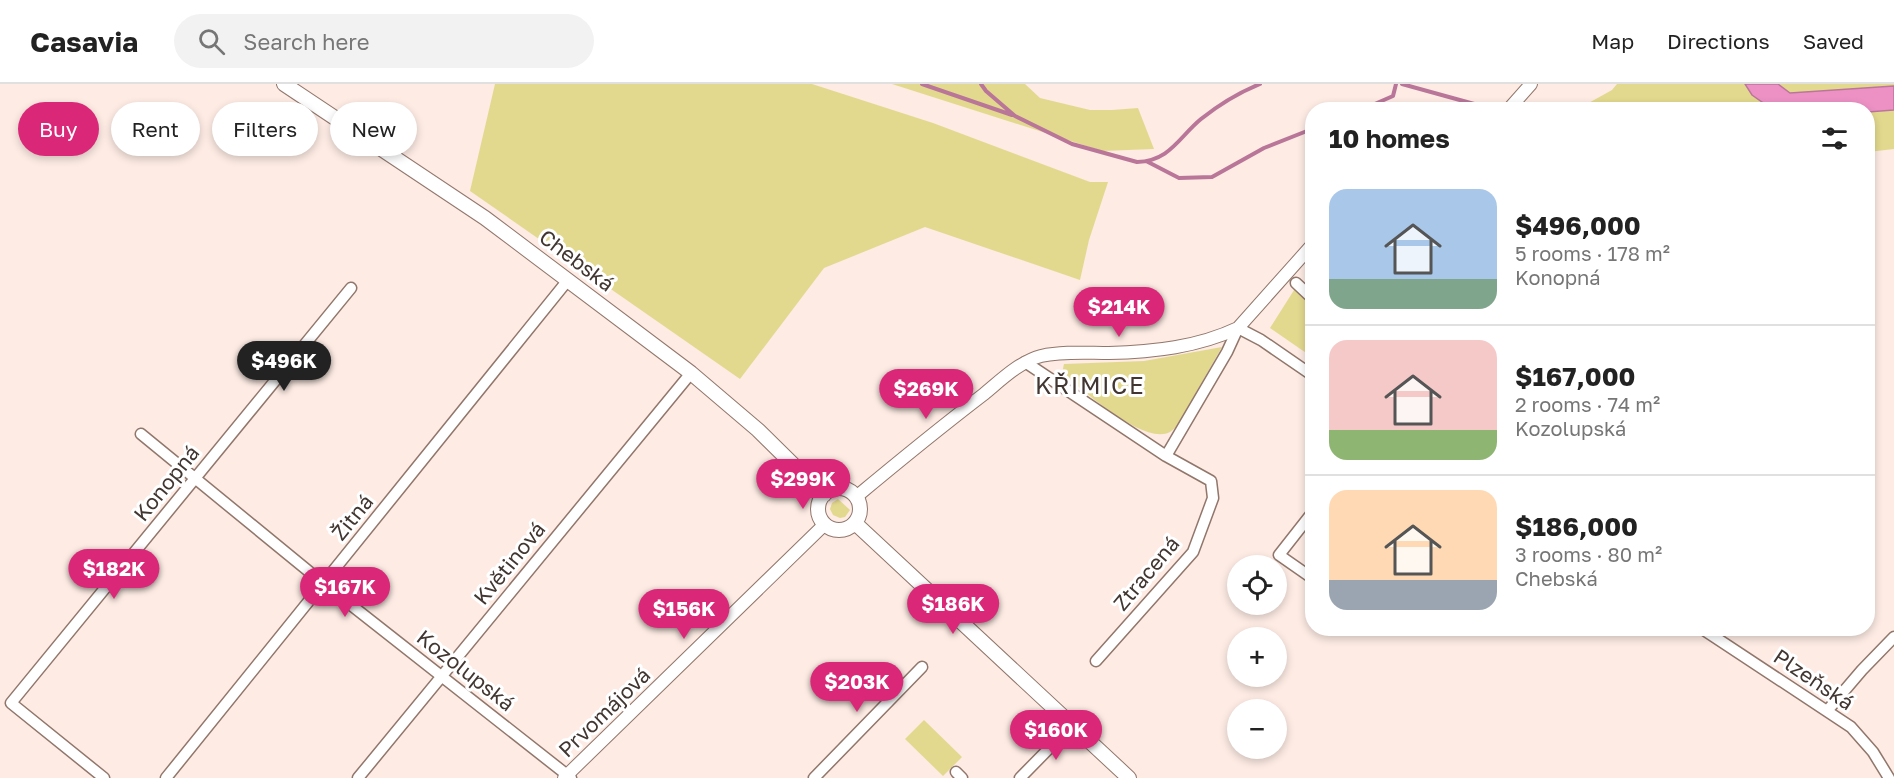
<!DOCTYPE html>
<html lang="en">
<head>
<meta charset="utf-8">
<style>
	:root { --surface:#fff; --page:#f2f2f2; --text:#222; --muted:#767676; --line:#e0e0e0; --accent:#db2777 }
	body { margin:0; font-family:"Golos Text",sans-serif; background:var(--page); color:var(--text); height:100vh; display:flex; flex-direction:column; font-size:22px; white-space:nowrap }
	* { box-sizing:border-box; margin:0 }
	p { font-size:20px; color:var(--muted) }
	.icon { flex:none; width:33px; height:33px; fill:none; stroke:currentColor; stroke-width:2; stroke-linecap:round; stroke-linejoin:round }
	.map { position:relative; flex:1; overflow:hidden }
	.panel { position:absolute; left:1305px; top:18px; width:570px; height:534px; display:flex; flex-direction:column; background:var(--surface); border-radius:24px; box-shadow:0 3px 9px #0003 }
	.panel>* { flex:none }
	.top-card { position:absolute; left:18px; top:18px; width:570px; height:54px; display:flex; gap:12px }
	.fabs { position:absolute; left:1227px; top:471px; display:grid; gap:12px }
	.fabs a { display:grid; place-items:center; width:60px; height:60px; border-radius:50%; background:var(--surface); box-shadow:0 3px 9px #0003; font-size:30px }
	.price { position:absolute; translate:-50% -51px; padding:0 14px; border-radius:21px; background:var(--accent); color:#fff; font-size:20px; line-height:39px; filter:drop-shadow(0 2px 3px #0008) }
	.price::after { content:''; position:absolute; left:50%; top:36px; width:18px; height:14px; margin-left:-9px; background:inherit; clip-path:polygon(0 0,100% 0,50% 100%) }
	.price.active { background:#222; color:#fff }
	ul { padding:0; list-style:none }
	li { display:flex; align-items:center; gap:18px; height:150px; padding:0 24px }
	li+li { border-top:2px solid var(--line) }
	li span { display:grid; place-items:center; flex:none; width:168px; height:120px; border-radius:18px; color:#555 }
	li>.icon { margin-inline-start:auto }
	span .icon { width:72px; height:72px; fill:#fffc; stroke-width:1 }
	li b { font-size:26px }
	h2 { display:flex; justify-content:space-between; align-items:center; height:72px; padding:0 24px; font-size:26px }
	.tag { padding:0 21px; border-radius:27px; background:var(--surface); box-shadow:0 3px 9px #0003; font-size:21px; line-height:54px }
	.tag.active { background:var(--accent); color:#fff }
	header { display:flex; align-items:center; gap:36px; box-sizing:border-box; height:84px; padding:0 30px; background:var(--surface); border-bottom:2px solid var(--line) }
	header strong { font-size:28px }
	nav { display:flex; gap:33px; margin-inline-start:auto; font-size:21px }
	.search { width:420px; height:54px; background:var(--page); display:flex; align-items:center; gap:15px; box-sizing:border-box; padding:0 21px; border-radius:33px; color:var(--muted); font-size:22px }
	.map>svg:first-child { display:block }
	.green { fill:#e3d98e }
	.water { fill:#ed91c5; stroke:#b97699; stroke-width:1.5 }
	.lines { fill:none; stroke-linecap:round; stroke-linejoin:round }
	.stream { stroke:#b97699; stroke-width:4 }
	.minor-casing { stroke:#91766b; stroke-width:13 }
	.tertiary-casing { stroke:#91766b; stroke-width:14 }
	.secondary-casing { stroke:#91766b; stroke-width:16 }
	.minor { stroke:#fff; stroke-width:10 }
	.tertiary { stroke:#fff; stroke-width:12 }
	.secondary { stroke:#fff; stroke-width:14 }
	.labels { text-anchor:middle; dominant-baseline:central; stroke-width:6; stroke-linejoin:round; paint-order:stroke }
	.street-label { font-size:21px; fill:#413631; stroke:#fff }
	.quarter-label { font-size:24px; letter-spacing:1.5px; fill:#413631; stroke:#fff }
</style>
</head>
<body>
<header>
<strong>Casavia</strong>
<div class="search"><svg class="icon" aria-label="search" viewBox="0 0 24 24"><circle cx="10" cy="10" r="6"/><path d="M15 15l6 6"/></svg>Search here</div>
<nav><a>Map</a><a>Directions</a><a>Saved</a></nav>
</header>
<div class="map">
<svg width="1894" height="694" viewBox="0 0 1894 694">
	<rect width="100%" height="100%" fill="#fdebe4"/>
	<!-- green -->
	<path class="green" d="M495,0H812L933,39L1090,98H1108L1089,156L1080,196L925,143L824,184L740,295L470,107Z
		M892,0H1025L1040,14L1090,26H1112L1138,24L1154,65L1102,67Z
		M1617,0H1745L1752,11L1772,25L1576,26L1612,6Z
		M1779,0H1894V2L1790,9Z
		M1894,26V65L1868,68V28Z
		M1296,203L1312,218V273L1270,244Z
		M1222,263L1177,342C1175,344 1173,346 1170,348C1144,362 1082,305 1062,289L1064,280L1144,277Z
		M838,415L850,426L845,433L840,434L833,431L830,425L832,419Z
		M924,636L962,673L943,692L905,655Z"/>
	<!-- water -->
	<path class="water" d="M1745,0H1778L1790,9L1894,2V26L1868,28V26L1772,25L1752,11Z"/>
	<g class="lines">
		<!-- stream -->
		<path class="stream" d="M922,0L1012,31
			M981,0L986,7L1015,32L1072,60L1137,78C1170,77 1179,53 1201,35C1220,20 1238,9 1260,0
			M1402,0L1496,26
			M1361,26L1393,12L1396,0
			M1148,78L1179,94L1212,93L1264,64L1312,45"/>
		<defs>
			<path id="minor" d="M1296,199L1312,214
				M1025,278L1166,372L1211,397L1213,414L1193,468L1096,577
				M141,350L323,499L571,694
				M1166,372L1227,268L1238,244L1261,256L1312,291
				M1312,429L1279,471L1312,494
				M1701,544L1851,643L1873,668L1889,694
				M1827,627L1862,586L1894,553
				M956,688L962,694
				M104,694L11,619L351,204
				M166,694L568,196
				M358,694L691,289
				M814,694L922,583
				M1020,694L1073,640"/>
			<path id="tertiary" d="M1508,26L1531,0
				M856,413C898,378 941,343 984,310C1001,296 1019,278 1041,272C1063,267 1087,269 1109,269C1153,268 1198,263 1238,244L1312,161
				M564,694L825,440"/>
			<path id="secondary" d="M284,0L485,134L691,289L758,346L824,411
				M818 425a21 21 0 1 1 42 0a21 21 0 1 1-42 0Z
				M855,439L1129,694"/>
		</defs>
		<!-- minor casing -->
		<use href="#minor" class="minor-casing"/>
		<!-- tertiary casing -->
		<use href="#tertiary" class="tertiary-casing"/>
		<!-- secondary casing -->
		<use href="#secondary" class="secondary-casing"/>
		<!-- minor -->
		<use href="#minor" class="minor"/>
		<!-- tertiary -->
		<use href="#tertiary" class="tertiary"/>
		<!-- secondary -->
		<use href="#secondary" class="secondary"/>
	</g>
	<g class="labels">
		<!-- street labels -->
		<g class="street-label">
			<text transform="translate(577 176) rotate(37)">Chebská</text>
			<text transform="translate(166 399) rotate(-51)">Konopná</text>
			<text transform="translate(352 433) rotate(-51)">Žitná</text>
			<text transform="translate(509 479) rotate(-51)">Květinová</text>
			<text transform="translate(1146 489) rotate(-50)">Ztracená</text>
			<text transform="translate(466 586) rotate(38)">Kozolupská</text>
			<text transform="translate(1814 595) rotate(34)">Plzeňská</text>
			<text transform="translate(604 628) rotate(-44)">Prvomájová</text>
		</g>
		<!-- quarter labels -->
		<g class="quarter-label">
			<text x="1090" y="300">KŘIMICE</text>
		</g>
	</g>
</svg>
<div class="fabs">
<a><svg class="icon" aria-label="locate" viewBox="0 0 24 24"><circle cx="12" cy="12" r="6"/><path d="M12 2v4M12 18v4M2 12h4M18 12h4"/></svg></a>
<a>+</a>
<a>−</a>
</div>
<b class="price" style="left:1119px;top:254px">$214K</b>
<b class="price active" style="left:284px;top:308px">$496K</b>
<b class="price" style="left:926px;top:336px">$269K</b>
<b class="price" style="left:803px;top:426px">$299K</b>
<b class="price" style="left:114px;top:516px">$182K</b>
<b class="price" style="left:345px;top:534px">$167K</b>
<b class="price" style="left:953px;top:551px">$186K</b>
<b class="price" style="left:684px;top:556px">$156K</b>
<b class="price" style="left:857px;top:629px">$203K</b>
<b class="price" style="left:1056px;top:677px">$160K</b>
<div class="top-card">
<a class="tag active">Buy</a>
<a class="tag">Rent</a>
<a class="tag">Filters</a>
<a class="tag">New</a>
</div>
<section class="panel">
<h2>10 homes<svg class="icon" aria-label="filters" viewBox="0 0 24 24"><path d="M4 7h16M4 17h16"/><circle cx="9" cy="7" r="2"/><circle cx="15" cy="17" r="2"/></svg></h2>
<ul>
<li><span style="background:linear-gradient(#a9c7e8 75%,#7fa58c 0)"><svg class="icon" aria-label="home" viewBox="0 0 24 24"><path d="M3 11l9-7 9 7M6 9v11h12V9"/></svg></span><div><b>$496,000</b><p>5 rooms · 178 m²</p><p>Konopná</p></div></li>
<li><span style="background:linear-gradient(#f6c9c9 75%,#8fb573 0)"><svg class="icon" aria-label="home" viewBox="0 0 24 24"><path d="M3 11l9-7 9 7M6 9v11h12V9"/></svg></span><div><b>$167,000</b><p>2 rooms · 74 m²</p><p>Kozolupská</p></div></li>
<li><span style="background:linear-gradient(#ffd9b3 75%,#9aa5b1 0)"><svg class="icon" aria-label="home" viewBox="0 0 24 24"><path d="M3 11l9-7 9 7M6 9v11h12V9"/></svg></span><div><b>$186,000</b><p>3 rooms · 80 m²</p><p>Chebská</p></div></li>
</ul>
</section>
</div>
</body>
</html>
